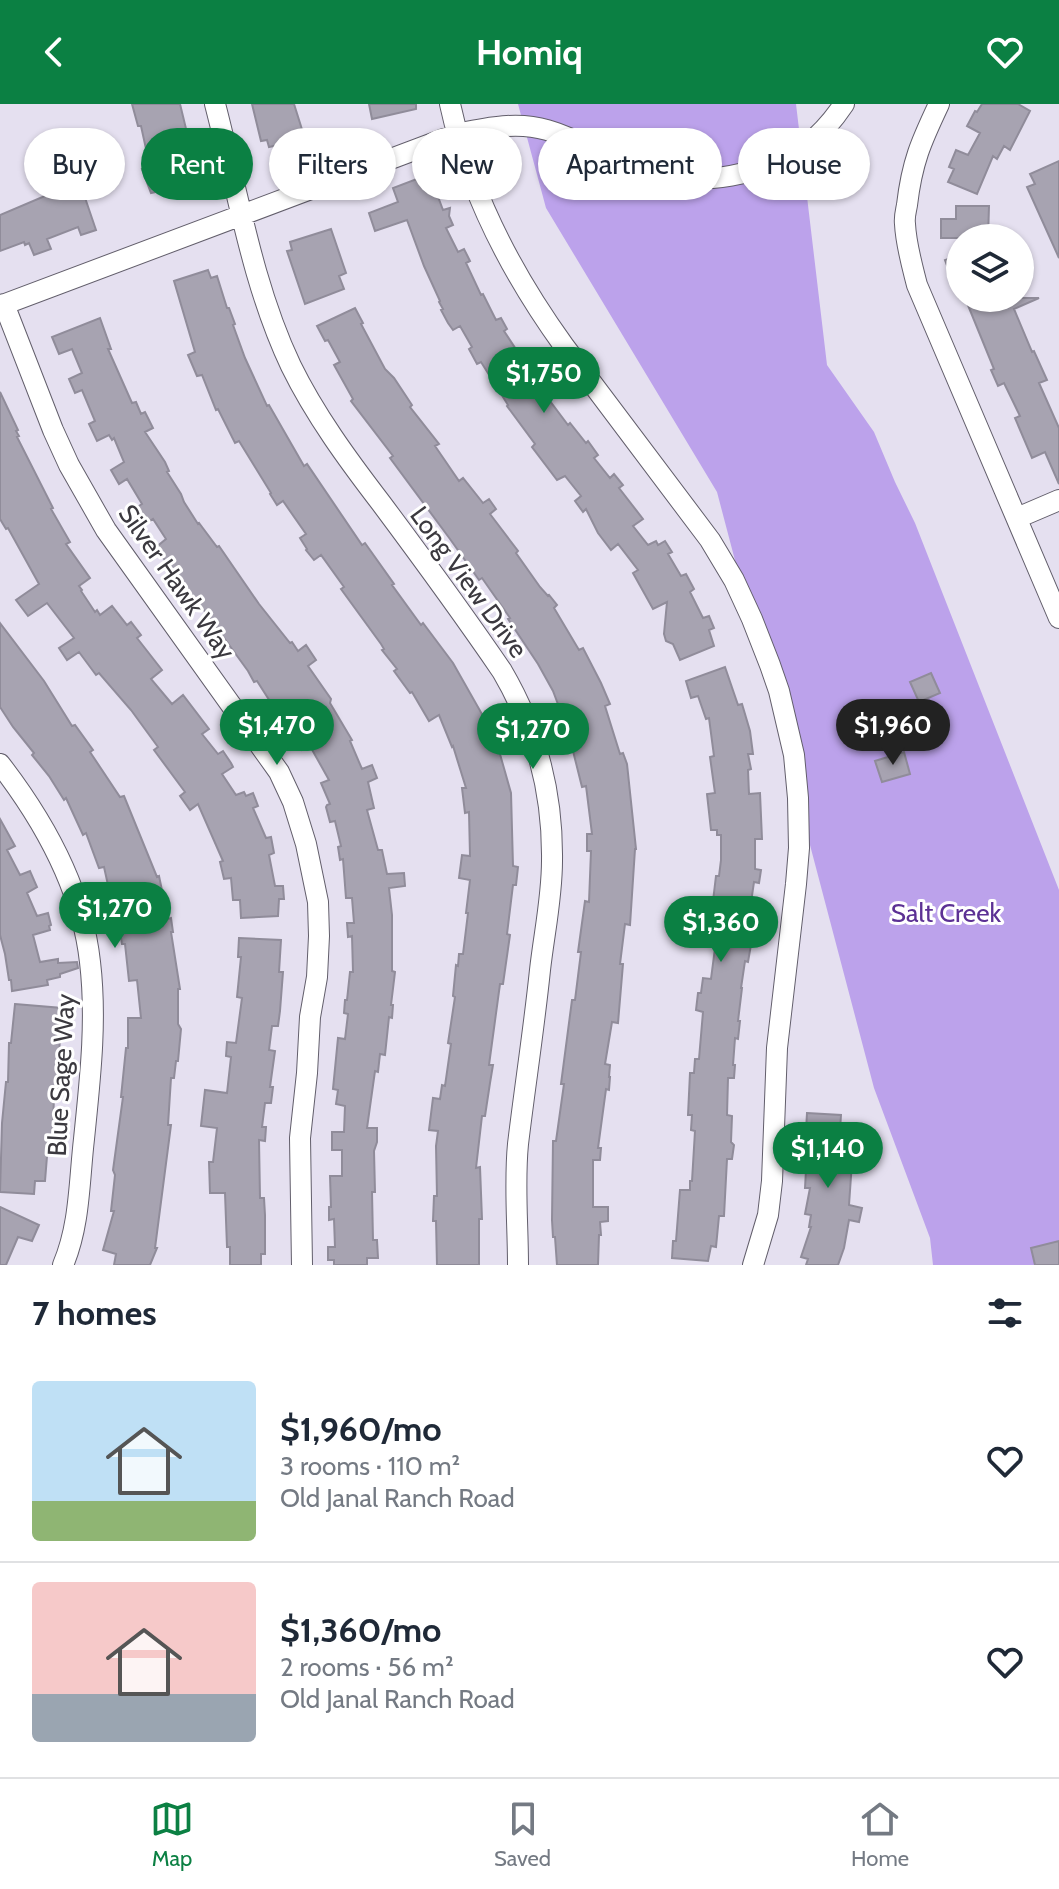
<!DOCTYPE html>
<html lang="en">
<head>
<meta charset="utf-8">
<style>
	:root { --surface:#fff; --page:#f6f6f7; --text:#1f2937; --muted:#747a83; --line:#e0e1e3; --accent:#0b8043 }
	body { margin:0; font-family:Cabin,sans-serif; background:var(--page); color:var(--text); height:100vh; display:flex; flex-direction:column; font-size:30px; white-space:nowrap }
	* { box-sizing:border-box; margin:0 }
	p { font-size:26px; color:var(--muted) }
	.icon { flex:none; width:44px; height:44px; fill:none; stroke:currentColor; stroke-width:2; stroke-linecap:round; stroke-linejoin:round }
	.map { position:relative; height:1161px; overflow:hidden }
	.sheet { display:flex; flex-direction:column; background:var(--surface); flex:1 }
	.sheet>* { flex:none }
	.hud { position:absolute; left:24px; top:24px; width:1012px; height:72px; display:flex; gap:16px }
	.controls { position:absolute; left:946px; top:120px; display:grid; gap:16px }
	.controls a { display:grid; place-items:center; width:88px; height:88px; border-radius:50%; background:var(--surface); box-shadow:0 2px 6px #0004; font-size:40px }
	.price { position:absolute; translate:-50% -68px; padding:0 18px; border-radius:28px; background:var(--accent); color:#fff; font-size:26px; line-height:52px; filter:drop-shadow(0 2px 4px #0008) }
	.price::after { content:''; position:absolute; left:50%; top:48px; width:24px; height:18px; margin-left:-12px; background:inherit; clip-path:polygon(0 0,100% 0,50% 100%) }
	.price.active { background:#222; color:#fff }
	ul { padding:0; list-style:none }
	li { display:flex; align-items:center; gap:24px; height:200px; padding:0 32px }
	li+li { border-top:2px solid var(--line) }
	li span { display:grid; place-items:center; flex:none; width:224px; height:160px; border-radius:8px; color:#555 }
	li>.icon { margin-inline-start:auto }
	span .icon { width:96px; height:96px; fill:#fffc; stroke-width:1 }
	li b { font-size:34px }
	h2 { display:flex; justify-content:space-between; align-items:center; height:96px; padding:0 32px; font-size:34px }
	.tag { padding:0 28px; border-radius:36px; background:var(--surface); box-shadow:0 2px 6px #0004; font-size:28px; line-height:72px }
	.tag.active { background:var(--accent); color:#fff }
	header { display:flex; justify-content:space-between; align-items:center; height:104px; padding:0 32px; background:var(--accent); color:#fff; font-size:36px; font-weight:800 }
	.tab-bar { display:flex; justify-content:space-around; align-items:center; height:112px; border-top:2px solid var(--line); background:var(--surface); font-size:22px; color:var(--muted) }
	.tab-bar a { display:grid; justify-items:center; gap:4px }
	.tab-bar .active { color:var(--accent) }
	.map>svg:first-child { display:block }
	.green { fill:#bca2eb }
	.building { fill:#a7a3b1; stroke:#908c9a; stroke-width:2 }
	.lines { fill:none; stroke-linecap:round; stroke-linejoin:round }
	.minor-casing { stroke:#625e6b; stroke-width:22 }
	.minor { stroke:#fff; stroke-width:20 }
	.labels { text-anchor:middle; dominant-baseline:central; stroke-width:6; stroke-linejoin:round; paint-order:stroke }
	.street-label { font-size:26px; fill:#3b393f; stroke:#fff }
	.park-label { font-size:26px; fill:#5c3194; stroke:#fff }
</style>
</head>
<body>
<header><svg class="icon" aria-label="back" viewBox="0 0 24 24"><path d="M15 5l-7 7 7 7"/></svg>Homiq<svg class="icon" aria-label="heart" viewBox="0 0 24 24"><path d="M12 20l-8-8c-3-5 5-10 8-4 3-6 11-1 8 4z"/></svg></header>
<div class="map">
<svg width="1059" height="1161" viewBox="0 0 1059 1161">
	<rect width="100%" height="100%" fill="#e5e0f0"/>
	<!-- green -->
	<path class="green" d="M518,0H796L827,261L874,328L895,378L915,419L1059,786V1161H933L930,1134L874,984L717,388L546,104Z"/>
	<!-- building -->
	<path class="building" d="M132,0H180L189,37L186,38L194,71L189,72L191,80L151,89L142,65L150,63L141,22H138Z
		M252,0H294L305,35L269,43L267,36L261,37Z
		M369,0H416V5L372,15Z
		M982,0H1018L1030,7L1010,46L1004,42L997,55L993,52L977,90L948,78L954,65L949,63L956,46L968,51L980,29L967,22L975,7L977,8Z
		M1059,57V154L1027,83L1035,80L1030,70Z
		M422,73L424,77L431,74L443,106L450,104L449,112L453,121L446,124L458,148L464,145L470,157L466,159L481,191L483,190L496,216L501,214L507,225L504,227L525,259L522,261L538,282L543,278L552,290L547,293L568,321L570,319L586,339L588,337L598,351L594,354L610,374L614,370L623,381L619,384L643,415L633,422L648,441L656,437L658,441L665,437L672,448L668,450L681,472L686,470L694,485L690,488L703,514L709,512L714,524L709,526L714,542L680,556L673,540L666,537L664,530L667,498L653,505L633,469L638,466L618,440L611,446L598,429L586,405L583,408L575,397L581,392L565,372L557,376L532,343L535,340L507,302L508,301L481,258L477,260L469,245L472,243L460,222L453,226L448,219L441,206L443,205L439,198L440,197L424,162L407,116L375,127L369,109L398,98L393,84Z
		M80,79L96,126L81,131L78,123L47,135L51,145L34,151L29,139L25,141L24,138L0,147V111L59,86Z
		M956,102H989L988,134H941V115H956Z
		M331,125L346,169L339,172L344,185L305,200L287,147L292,146L290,138Z
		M960,151V192L959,193L945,156Z
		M208,166L211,174L217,172L227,204H229L235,220L233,221L245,254L267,302L269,301L304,362L307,360L362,441L365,439L394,480L392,481L421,521L423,519L453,559L483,612L485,611L496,636L511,689L513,762L518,763L516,781H513L507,830L510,831L503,880H500L489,961H493L490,979L485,1012H482L476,1064L480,1063L482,1115H479V1161H437L436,1117H433L434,1092H437L436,1042L438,1027L429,1026L433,994L440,995L442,981L445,982L451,940L448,939L455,893L453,892L456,861L458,862L459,850H463L468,809H466L470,776L459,774L462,751L470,752L469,708L465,709L462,684H466L453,642L452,643L439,611L429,617L412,588L410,589L394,567L397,565L382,546L384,545L381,540L341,485L344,483L321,451L314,456L306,446L307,445L300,434L306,430L283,397L277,401L270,390L271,389L239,337L235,339L218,305L216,306L202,271L197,272L188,251L195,248L174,177Z
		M965,194H1039L1014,205L1032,248L1034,247L1047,276L1039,279L1059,324V380L1045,348L1032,354L1015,314L1020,312L1004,279L998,282L991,266L994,265Z
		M355,204L363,219L361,220L385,265L394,274L412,301L410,303L439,340L435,342L459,377L463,374L483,399L489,395L496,405L490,410L518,447L516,449L540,483L548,492L549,491L557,501L554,504L579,546L583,544L601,579L610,600L605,602L620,650L623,649L627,660L636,745H635L630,821L625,820L620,860H623L618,919L612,918L605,960L610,961L609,973H610L609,986L606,985L598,1044H601L600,1056H593V1103H608V1117L600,1118L601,1131H599L598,1161H557L555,1133H553L552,1116L553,1037H556L564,980H561L572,896H575L581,848H578L585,797L589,798L591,747H587V730H592L586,682L582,683L568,627L553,587L538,560L508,515L510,514L482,474L479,476L450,435L390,354L393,352L351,297L353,295L334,261L340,258L328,236L325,237L317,222Z
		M100,214L111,245H108L132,299L136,298L141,310L145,308L153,324L145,328L165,358L169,367L167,368L181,390L184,398L198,420L199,419L217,443L219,442L259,500L290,539L292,538L298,547L306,541L316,556L308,562L331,595L330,599L352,636L350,637L362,665L372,661L377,674L368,678L374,704L367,706L378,746H382L387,770L404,769L405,782L389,784L392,811V867L395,868L391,901H393L392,914L389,913L385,951L380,950L378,968L375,967L367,1024H377V1038L374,1047L375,1088H372L373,1136H377L378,1154H367V1161H334V1156H328V1143H335L334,1115L329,1116V1103H331L330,1072H342V1046H332V1028H344L345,1002L336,1000L338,986L333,985L338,934L345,935L348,910L344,909L345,896H347L350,868H353L352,832L348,833L347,819H354L352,794H346L343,755L340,756L338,743L341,742L335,717L330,718L326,703L327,701L330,700L321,679L329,676L310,642L302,646L285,614L282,616L257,577L254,578L248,567L203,505L176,473L178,472L155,444L166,435L153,415L142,422L131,407L142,400L127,375L119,380L111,366L124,358L114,334L112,336L109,331L97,337L89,320L95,317L82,286L75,289L69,275L82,269L72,245L59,250L52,233Z
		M0,288L18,326L16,327L19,332L17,333L53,404L51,405L70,438L66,440L90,474L79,482L82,486L81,487L95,508L97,506L100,511L112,502L127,521L131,518L141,531L137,534L162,566L151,575L172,600L183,591L209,625L202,630L218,650L223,647L231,659L233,663L222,670L236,691L244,688L246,692L253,689L258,702L253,704L266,734L271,733L274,749L269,751L275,782H283L284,795H279L278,812L241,814L240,796H233L231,774L224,775L220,758L223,757L198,700L190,706L180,692L185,688L154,646L158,643L131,606L99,569L96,571L79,548L67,556L59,544L74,534L47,499L28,512L16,496L39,480L8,424L6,425L0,415Z
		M0,519L44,577L72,622L75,621L93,646L90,648L120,693L124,692L157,773L159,772L168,815L171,814L173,828H171L180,885H178V920L181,925L178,957H176L174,974H171L168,1021H171L155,1144H157L150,1161H114L116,1150L103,1146L114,1107H111L115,1071L113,1066L123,993H121L126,944H128V914H141L137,876L129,877L125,840H122L116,802H114L112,799L104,763L99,764L86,729L83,731L66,694L64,696L49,672L32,651L34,649L13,623L0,603Z
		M725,563L738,601L742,600L750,627L753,650H748L751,665L748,666L749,690L760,689L762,735H755V765L761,766L759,779L754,778L750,805L757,806L748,858L745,857L741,884H742L738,917H740L738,935L735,934L733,961H735L734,974H728L727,1011L732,1012L731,1038L734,1041L732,1055H727L724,1112H719L716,1143L711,1142L708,1157L672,1154L673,1137H676L680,1086H690V1077H692L695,1027L691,1026L692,1011H688L690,969H694L695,955H699L703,908L696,906L698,889H701L703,874L711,875L717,829H710L712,812L708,811L710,797H713L716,772H719L721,756V731H717V726H711L707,690L715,689L710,653L714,652L709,614L706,615L698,592L691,594L686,577Z
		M931,569L940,589L919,598L910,578Z
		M904,648L910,670L882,678L875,657Z
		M0,715L15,742L7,746L20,771L30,767L37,783L27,789L37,812L48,809L51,821L49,822L50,826L33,831L40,858L58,855V859L77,858L78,864L60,870V873L47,876L48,881L12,887L11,876H9L5,850L0,831Z
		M239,834L281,836L279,868H283L280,907L278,922H272L269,946L275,947L270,983H273L271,999H265L262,1023H266L265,1037L259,1036L260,1094H264L265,1111V1150H261V1161H230V1143H227L225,1089H210L209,1058H213L217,1024L201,1022L205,986L227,989L231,953L226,952L227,938L236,939L242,894L237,893L241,853H238Z
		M15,900L62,904L61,920H60L59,972L57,996L54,995L52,1036L50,1040H48L45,1077H35L34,1090L0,1088L2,1019L6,978H8L9,939H11Z
		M807,1009L841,1011L840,1026L852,1027L853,1041L843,1058H852L849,1101L862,1104L859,1118L849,1116L844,1144L838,1161H806L808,1155L801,1153L811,1123H809L811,1111L805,1110L810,1084H805L806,1066H809L811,1027H806Z
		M0,1103L39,1121L32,1137L18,1133L6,1161H0Z
		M1059,1137V1161H1035L1031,1144Z"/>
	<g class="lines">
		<defs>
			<path id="minor" d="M215,0C238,88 252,180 291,262C315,311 348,356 381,399C422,454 463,510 502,567C536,625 553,690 552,757C552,794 544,830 540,866C534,924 525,982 518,1040C514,1080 518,1120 518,1161
				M450,0C469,87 512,170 564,242L710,436L734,476L752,515L770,561L779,587L794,651L798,694L799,744L796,780L777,944L772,1077L768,1111L753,1161
				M939,0C921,38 912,58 907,101C906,107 904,113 905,120C906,141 912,161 917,181L1059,514
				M4,200L53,326L69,361L106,426L279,668L293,698L306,740L318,798L319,832L317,873L310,913L307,969L300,1034L302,1161
				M0,202L457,30C486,24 517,17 547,26C581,36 614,57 649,68C696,84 768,71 807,41C821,30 834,15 844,0
				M1017,414L1059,396
				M0,660C44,717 82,785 90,858C97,917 90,976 84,1035C79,1078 80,1121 63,1161"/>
		</defs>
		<!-- minor casing -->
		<use href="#minor" class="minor-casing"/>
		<!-- minor -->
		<use href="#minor" class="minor"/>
	</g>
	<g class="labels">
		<!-- street labels -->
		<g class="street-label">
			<text transform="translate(177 478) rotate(55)">Silver Hawk Way</text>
			<text transform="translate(469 478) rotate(54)">Long View Drive</text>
			<text transform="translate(61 971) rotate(-87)">Blue Sage Way</text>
		</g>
		<!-- park labels -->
		<g class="park-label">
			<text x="946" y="809">Salt Creek</text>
		</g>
	</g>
</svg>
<div class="controls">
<a><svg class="icon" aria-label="layers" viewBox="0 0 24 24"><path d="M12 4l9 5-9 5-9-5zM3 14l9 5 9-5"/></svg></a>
</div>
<b class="price" style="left:544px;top:311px">$1,750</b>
<b class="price" style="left:277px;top:663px">$1,470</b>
<b class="price active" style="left:893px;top:663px">$1,960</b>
<b class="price" style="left:533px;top:667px">$1,270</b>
<b class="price" style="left:115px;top:846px">$1,270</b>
<b class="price" style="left:721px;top:860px">$1,360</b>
<b class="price" style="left:828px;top:1086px">$1,140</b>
<div class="hud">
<a class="tag">Buy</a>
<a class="tag active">Rent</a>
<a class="tag">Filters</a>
<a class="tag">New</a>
<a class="tag">Apartment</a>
<a class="tag">House</a>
</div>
</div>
<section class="sheet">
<h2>7 homes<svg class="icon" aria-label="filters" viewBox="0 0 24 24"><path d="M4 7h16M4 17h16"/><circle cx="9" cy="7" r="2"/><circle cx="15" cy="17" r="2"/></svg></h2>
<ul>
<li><span style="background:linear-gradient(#bfe0f5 75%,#8fb573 0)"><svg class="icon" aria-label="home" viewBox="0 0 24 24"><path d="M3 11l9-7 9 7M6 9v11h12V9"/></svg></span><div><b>$1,960/mo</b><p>3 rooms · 110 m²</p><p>Old Janal Ranch Road</p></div><svg class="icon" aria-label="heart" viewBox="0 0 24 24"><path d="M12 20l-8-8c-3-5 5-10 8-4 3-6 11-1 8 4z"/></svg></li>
<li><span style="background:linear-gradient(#f6c9c9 70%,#9aa5b1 0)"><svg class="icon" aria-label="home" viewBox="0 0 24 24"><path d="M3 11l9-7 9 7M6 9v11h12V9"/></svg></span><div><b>$1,360/mo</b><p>2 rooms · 56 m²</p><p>Old Janal Ranch Road</p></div><svg class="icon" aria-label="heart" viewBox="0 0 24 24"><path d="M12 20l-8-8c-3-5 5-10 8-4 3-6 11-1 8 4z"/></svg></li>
</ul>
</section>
<nav class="tab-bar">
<a class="active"><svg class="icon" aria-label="map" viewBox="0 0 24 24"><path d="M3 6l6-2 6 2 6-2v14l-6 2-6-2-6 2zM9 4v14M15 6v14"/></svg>Map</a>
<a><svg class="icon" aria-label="saved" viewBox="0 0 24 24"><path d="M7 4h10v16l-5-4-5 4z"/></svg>Saved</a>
<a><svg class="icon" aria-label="home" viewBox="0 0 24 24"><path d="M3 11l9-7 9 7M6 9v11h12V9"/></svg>Home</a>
</nav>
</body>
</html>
